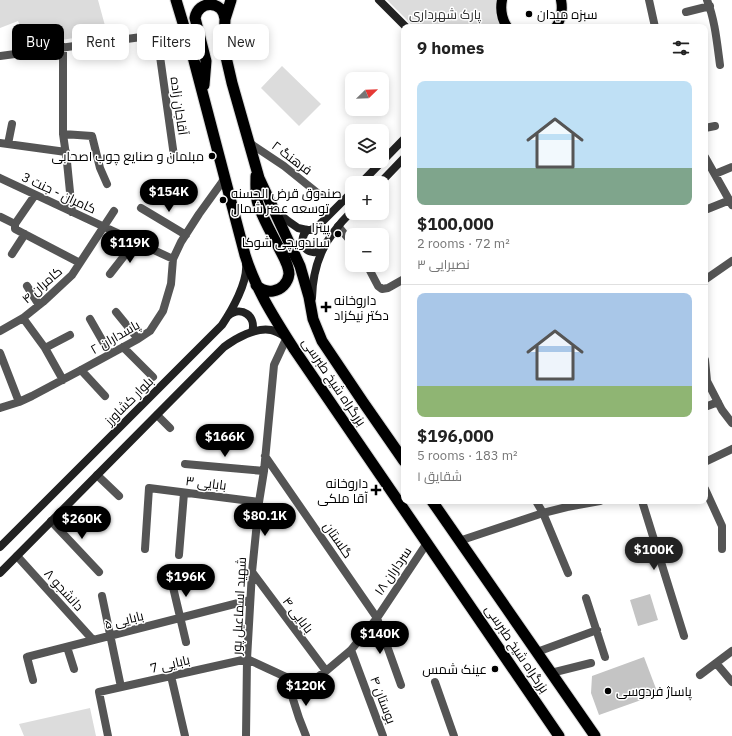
<!DOCTYPE html>
<html lang="en">
<head>
<meta charset="utf-8">
<style>
	:root { --surface:#fff; --page:#f2f2f2; --text:#222; --muted:#767676; --line:#e0e0e0; --accent:#000 }
	body { margin:0; font-family:"IBM Plex Sans",Cairo,sans-serif; background:var(--page); color:var(--text); height:100vh; display:flex; flex-direction:column; font-size:15px; white-space:nowrap }
	* { box-sizing:border-box; margin:0 }
	p { font-size:13px; color:var(--muted) }
	.icon { flex:none; width:22px; height:22px; fill:none; stroke:currentColor; stroke-width:2; stroke-linecap:round; stroke-linejoin:round }
	.map { position:relative; flex:1; overflow:hidden }
	.sheet { position:absolute; left:401px; top:24px; width:307px; height:480px; display:flex; flex-direction:column; background:var(--surface); border-radius:8px; box-shadow:0 2px 10px #0003 }
	.sheet>* { flex:none }
	.guide { position:absolute; left:12px; top:24px; width:329px; height:36px; display:flex; gap:8px }
	.needle { width:26px; rotate:67deg }
	.controls { position:absolute; left:345px; top:72px; display:grid; gap:8px }
	.controls a { display:grid; place-items:center; width:44px; height:44px; border-radius:8px; background:var(--surface); box-shadow:0 2px 10px #0003; font-size:20px }
	.price { position:absolute; translate:-50% -34px; padding:0 9px; border-radius:14px; background:var(--accent); color:#fff; font-size:13px; line-height:26px; filter:drop-shadow(0 1px 2px #0008) }
	.price::after { content:''; position:absolute; left:50%; top:24px; width:12px; height:9px; margin-left:-6px; background:inherit; clip-path:polygon(0 0,100% 0,50% 100%) }
	.price.selected { background:#222; color:#fff }
	ul { padding:0; list-style:none }
	li { display:grid; align-content:center; gap:8px; height:212px; padding:0 16px }
	li+li { border-top:1px solid var(--line) }
	li span { display:grid; place-items:center; height:124px; border-radius:8px; color:#555 }
	li>.icon { margin-inline-start:auto }
	span .icon { width:72px; height:72px; fill:#fffc; stroke-width:1 }
	li b { font-size:17px }
	h2 { display:flex; justify-content:space-between; align-items:center; height:48px; padding:0 16px; font-size:17px }
	.pill { padding:0 14px; border-radius:8px; background:var(--surface); box-shadow:0 2px 10px #0003; font-size:14px; line-height:36px }
	.pill.selected { background:var(--accent); color:#fff }
	.map>svg:first-child { display:block }
	.green { fill:#dcdcdc }
	.building { fill:#c4c4c4 }
	.lines { fill:none; stroke-linecap:round; stroke-linejoin:round }
	.primary-casing { stroke:#dbdbdb; stroke-width:12 }
	.trunk-casing { stroke:#dbdbdb; stroke-width:13 }
	.minor { stroke:#555; stroke-width:8 }
	.tertiary { stroke:#555; stroke-width:8 }
	.secondary { stroke:#222; stroke-width:8 }
	.primary { stroke:#000; stroke-width:10 }
	.trunk { stroke:#000; stroke-width:11 }
	.poi-dot { fill:#000; stroke:#fff; stroke-width:1.5 }
	.labels { text-anchor:middle; dominant-baseline:central; stroke-width:3; stroke-linejoin:round; paint-order:stroke }
	.park-label { font-size:13px; fill:#333; stroke:#fff }
	.poi-label { font-size:13px; fill:#000; stroke:#fff; text-anchor:start }
	.street-label { font-size:13px; fill:#000; stroke:#fff }
</style>
</head>
<body>
<div class="map">
<svg width="732" height="736" viewBox="0 0 732 736">
	<rect width="100%" height="100%" fill="#fff"/>
	<!-- green -->
	<path class="green" d="M0,0H98L107,33L28,45L18,21L0,28Z
		M387,0H502L504,27H414Z
		M282,66L321,104L299,126L261,88Z
		M90,708L96,736H24L19,724Z"/>
	<!-- building -->
	<path class="building" d="M650,594L658,620L638,626L630,600Z
		M644,657L658,694L599,715L591,693L592,676Z"/>
	<g class="lines">
		<defs>
			<path id="primary" d="M502,0C500,10 502,19 507,27
				M556,27C562,18 563,10 561,0"/>
			<path id="trunk" d="M176,0L192,53L245,255C256,290 275,319 294,349L559,736
				M231,0L225,19L224,42L226,57L232,83L259,178L300,266L309,297L313,319L322,341L363,402L404,461
				M204,85L206,61L195,18C198,0 223,0 225,19
				M256,176C256,185 255,195 258,204C263,219 272,234 279,248C283,256 289,265 289,274C288,283 281,290 273,291C267,292 261,290 256,285
				M432,501L595,736"/>
		</defs>
		<!-- primary casing -->
		<use href="#primary" class="primary-casing"/>
		<!-- trunk casing -->
		<use href="#trunk" class="trunk-casing"/>
		<!-- minor -->
		<path class="minor" d="M649,0L655,27
			M707,0C715,20 717,43 720,65
			M686,12L710,6
			M157,35L174,156
			M63,47V134L67,162L72,212
			M0,56L186,31
			M705,128L715,126
			M63,134L92,136L100,168L107,184
			M248,142L284,166L320,195
			M0,143L66,152
			M8,144L12,124
			M705,157L732,205
			M715,174L732,167
			M0,178L173,259
			M35,195L15,224V229L80,263
			M141,208L186,235
			M705,210L730,200
			M1,217L15,224
			M338,226L352,243
			M12,254L25,234
			M367,265L378,286L382,289L388,288L404,279
			M110,274L135,242
			M706,279L732,261
			M27,286L39,305
			M116,312L138,339
			M23,318L45,348L63,380
			M90,319L110,354
			M0,331L23,318L43,302L72,275L114,211
			M123,347L153,377
			M45,348L70,335
			M0,353L19,402
			M705,360L707,381L722,410L732,423
			M81,370L105,396
			M705,407L718,402
			M0,408L19,402L32,396L81,370L138,339L150,331L163,311L171,284L173,259L181,242L199,214L225,178
			M157,415L170,428
			M265,456L377,618L401,685
			M185,464L264,471
			M97,475L119,496
			M705,489L722,526V549
			M536,501L543,513L568,573
			M642,501L684,636
			M51,521L99,572
			M145,549L149,488L259,502
			M179,555L184,493
			M17,556L93,640
			M252,572L326,671
			M172,583L186,642
			M102,596L121,687
			M586,598L605,657
			M67,647L74,669
			M351,650L383,736
			M537,652L597,630
			M716,663L732,682
			M551,673L591,663
			M700,675L732,651
			M171,676L185,736
			M33,680L27,657L250,600
			M292,680L291,693L299,718L306,736
			M435,682L454,736
			M108,736L99,692L247,659L301,684H308L326,671L351,650L377,618L427,543
			M246,736L247,659L252,572L259,502L264,471L274,365L287,337"/>
		<!-- tertiary -->
		<path class="tertiary" d="M705,462L732,449
			M459,541L543,513L567,507L600,501"/>
		<!-- secondary -->
		<path class="secondary" d="M379,0L406,27
			M361,183L404,139
			M380,183L404,158
			M276,211L288,221L298,228L307,230H311L318,226L352,192
			M307,230C295,243 309,259 323,249
			M312,298C313,260 326,237 352,211
			M228,316C241,305 257,316 252,332
			M0,547L222,325C232,310 248,282 246,264
			M0,573L224,347C236,338 256,327 271,330C276,331 281,334 286,337"/>
		<!-- primary -->
		<use href="#primary" class="primary"/>
		<!-- trunk -->
		<use href="#trunk" class="trunk"/>
	</g>
	<!-- markers -->
	<g class="poi-dot">
		<circle cx="529" cy="14" r="4"/>
		<circle cx="212" cy="156" r="4"/>
		<circle cx="223" cy="200" r="4"/>
		<circle cx="338" cy="234" r="4"/>
		<path d="M324 301h4v4h4v4h-4v4h-4v-4h-4v-4h4z"/>
		<path d="M374 484h4v4h4v4h-4v4h-4v-4h-4v-4h4z"/>
		<circle cx="495" cy="669" r="4"/>
		<circle cx="608" cy="691" r="4"/>
	</g>
	<g class="labels">
		<!-- park labels -->
		<g class="park-label">
			<text x="445" y="14">پارک شهرداری</text>
		</g>
		<!-- poi labels -->
		<g class="poi-label">
			<text x="537" y="14">سبزه میدان</text>
			<text x="204" y="156" text-anchor="end">مبلمان و صنایع چوب اصحابی</text>
			<text x="231" y="193">صندوق قرض الحسنه<tspan x="231" dy="15">توسعه عصر شمال</tspan></text>
			<text x="330" y="227" text-anchor="end">پیتزا<tspan x="330" dy="15">ساندویچی شوکا</tspan></text>
			<text x="334" y="300">داروخانه<tspan x="334" dy="15">دکتر نیکزاد</tspan></text>
			<text x="368" y="483" text-anchor="end">داروخانه<tspan x="368" dy="15">آقا ملکی</tspan></text>
			<text x="487" y="669" text-anchor="end">عینک شمس</text>
			<text x="616" y="691">پاساژ فردوسی</text>
		</g>
		<!-- street labels -->
		<g class="street-label">
			<text transform="translate(179 106) rotate(82)">آقاجان زاده</text>
			<text transform="translate(292 158) rotate(37)">فرهنگ ۲</text>
			<text transform="translate(59 193) rotate(25)">کامران - جنت 3</text>
			<text transform="translate(42 285) rotate(-41)">کامران ۴</text>
			<text transform="translate(115 337) rotate(-30)">پاسداران ۲</text>
			<text transform="translate(334 382) rotate(56)">بزرگراه شیخ طبرسی</text>
			<text transform="translate(129 401) rotate(-45)">بلوار کشاورز</text>
			<text transform="translate(206 483) rotate(7)">بابایی ۳</text>
			<text transform="translate(338 540) rotate(55)">گلستان</text>
			<text transform="translate(393 571) rotate(-56)">سرداران ۱۸</text>
			<text transform="translate(64 590) rotate(48)">دانشجو ۸</text>
			<text transform="translate(239 606) rotate(-87)">شهید اسماعیل پور</text>
			<text transform="translate(298 615) rotate(53)">بابایی ۴</text>
			<text transform="translate(124 620) rotate(-14)">بابایی ۵</text>
			<text transform="translate(517 649) rotate(56)">بزرگراه شیخ طبرسی</text>
			<text transform="translate(170 664) rotate(-13)">بابایی 7</text>
			<text transform="translate(383 700) rotate(69)">بوستان ۴</text>
		</g>
	</g>
</svg>
<div class="controls">
<a><svg class="needle" viewBox="-14 -14 28 28"><path d="M0-13l5 13h-10z" fill="#e53935"/><path d="M0 13l5-13h-10z" fill="#767676"/></svg></a>
<a><svg class="icon" aria-label="layers" viewBox="0 0 24 24"><path d="M12 4l9 5-9 5-9-5zM3 14l9 5 9-5"/></svg></a>
<a>+</a>
<a>−</a>
</div>
<b class="price" style="left:169px;top:213px">$154K</b>
<b class="price" style="left:130px;top:264px">$119K</b>
<b class="price" style="left:225px;top:458px">$166K</b>
<b class="price" style="left:265px;top:537px">$80.1K</b>
<b class="price" style="left:82px;top:540px">$260K</b>
<b class="price selected" style="left:654px;top:571px">$100K</b>
<b class="price" style="left:186px;top:598px">$196K</b>
<b class="price" style="left:380px;top:655px">$140K</b>
<b class="price" style="left:306px;top:707px">$120K</b>
<div class="guide">
<a class="pill selected">Buy</a>
<a class="pill">Rent</a>
<a class="pill">Filters</a>
<a class="pill">New</a>
</div>
<section class="sheet">
<h2>9 homes<svg class="icon" aria-label="filters" viewBox="0 0 24 24"><path d="M4 7h16M4 17h16"/><circle cx="9" cy="7" r="2"/><circle cx="15" cy="17" r="2"/></svg></h2>
<ul>
<li><span style="background:linear-gradient(#bfe0f5 70%,#7fa58c 0)"><svg class="icon" aria-label="home" viewBox="0 0 24 24"><path d="M3 11l9-7 9 7M6 9v11h12V9"/></svg></span><div><b>$100,000</b><p>2 rooms · 72 m²</p><p>نصیرایی ۳</p></div></li>
<li><span style="background:linear-gradient(#a9c7e8 75%,#8fb573 0)"><svg class="icon" aria-label="home" viewBox="0 0 24 24"><path d="M3 11l9-7 9 7M6 9v11h12V9"/></svg></span><div><b>$196,000</b><p>5 rooms · 183 m²</p><p>شقایق ۱</p></div></li>
</ul>
</section>
</div>
</body>
</html>
